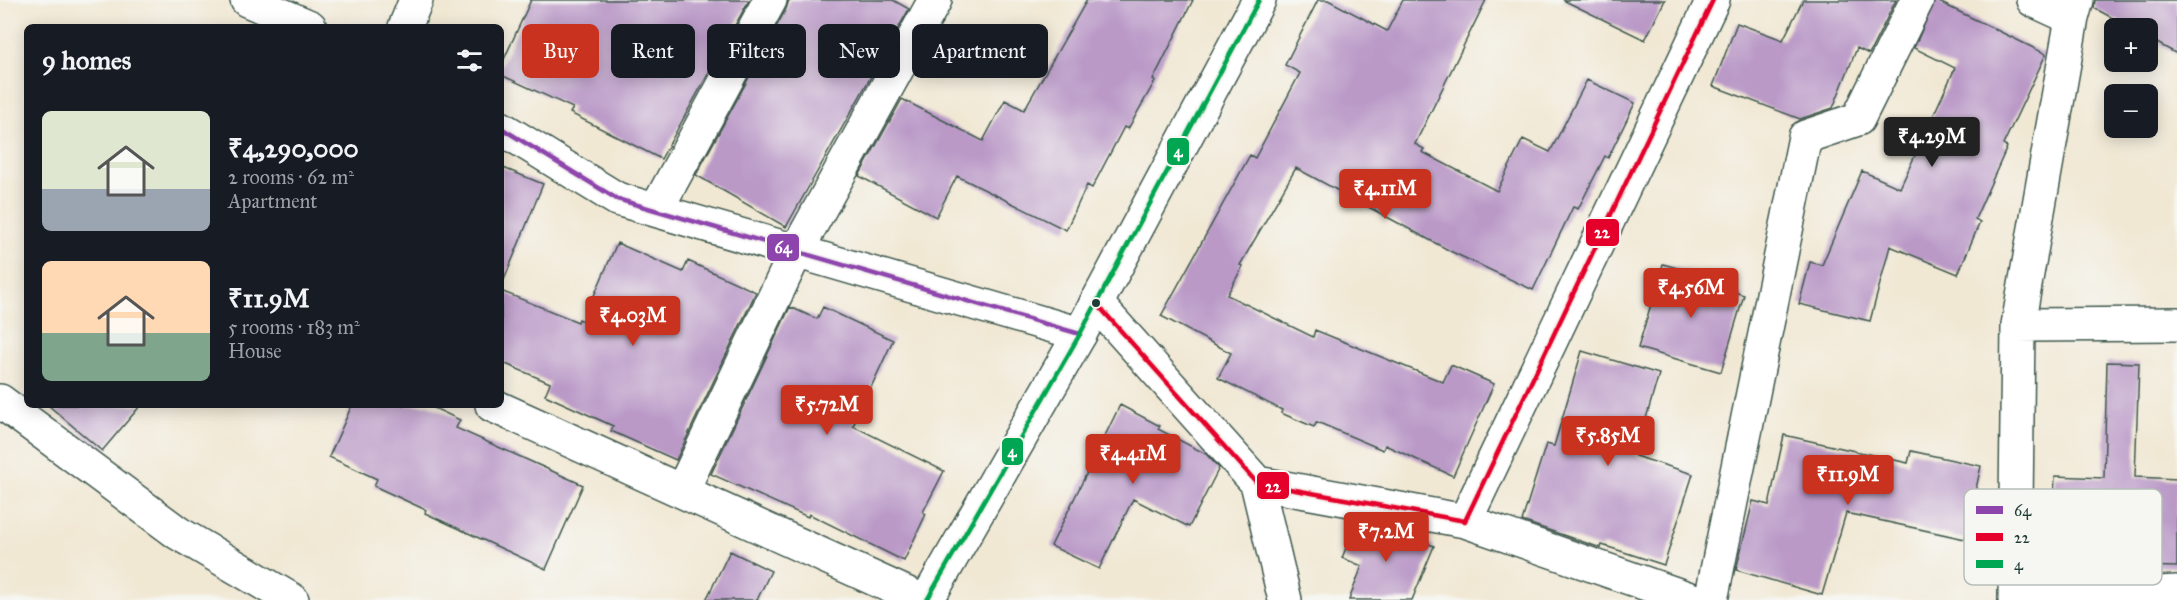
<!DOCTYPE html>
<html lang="en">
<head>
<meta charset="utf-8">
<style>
	:root { --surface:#171b24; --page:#242831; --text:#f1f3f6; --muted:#9ea1a6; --accent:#c8321e }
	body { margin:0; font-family:"IM FELL Great Primer",serif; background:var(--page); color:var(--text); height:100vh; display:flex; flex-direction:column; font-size:22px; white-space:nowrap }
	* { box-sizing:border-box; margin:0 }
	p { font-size:20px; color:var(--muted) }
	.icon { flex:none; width:33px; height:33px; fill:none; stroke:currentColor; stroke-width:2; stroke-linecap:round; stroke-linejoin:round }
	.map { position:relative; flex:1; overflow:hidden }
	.side { position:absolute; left:24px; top:24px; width:480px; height:384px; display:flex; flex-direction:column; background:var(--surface); border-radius:9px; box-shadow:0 3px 15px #0003 }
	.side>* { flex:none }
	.guide { position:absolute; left:522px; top:24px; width:570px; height:54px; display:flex; gap:12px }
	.buttons { position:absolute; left:2104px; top:18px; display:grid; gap:12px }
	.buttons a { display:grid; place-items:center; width:54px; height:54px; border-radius:9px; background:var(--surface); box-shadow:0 3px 15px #0003; font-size:30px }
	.price { position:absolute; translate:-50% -51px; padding:0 14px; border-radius:6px; background:var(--accent); color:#fff; font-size:20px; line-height:39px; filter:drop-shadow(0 2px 3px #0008) }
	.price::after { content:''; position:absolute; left:50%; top:36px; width:18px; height:14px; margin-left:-9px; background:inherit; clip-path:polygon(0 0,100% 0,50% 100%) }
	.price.active { background:#222; color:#fff }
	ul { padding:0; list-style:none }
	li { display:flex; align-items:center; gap:18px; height:150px; padding:0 18px }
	li span { display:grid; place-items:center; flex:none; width:168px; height:120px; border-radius:9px; color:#555 }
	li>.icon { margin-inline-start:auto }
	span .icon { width:72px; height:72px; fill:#fffc; stroke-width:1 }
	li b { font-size:26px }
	h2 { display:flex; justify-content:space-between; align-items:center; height:72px; padding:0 18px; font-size:26px }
	.pill { padding:0 21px; border-radius:9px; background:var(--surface); box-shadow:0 3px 15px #0003; font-size:21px; line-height:54px }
	.pill.active { background:var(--accent); color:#fff }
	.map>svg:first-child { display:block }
	.building { fill:#ba99c7 }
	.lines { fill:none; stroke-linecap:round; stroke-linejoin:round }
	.minor-casing { stroke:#3e574c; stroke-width:36 }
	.tertiary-casing { stroke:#3e574c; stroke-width:36 }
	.minor { stroke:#fff; stroke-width:33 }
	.tertiary { stroke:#fff; stroke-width:33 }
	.bus-1-casing { stroke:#f6f6f2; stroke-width:9 }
	.bus-2-casing { stroke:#f6f6f2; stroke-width:9 }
	.bus-3-casing { stroke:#f6f6f2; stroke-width:9 }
	.bus-1 { stroke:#8e44ad; stroke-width:4.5 }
	.bus-2 { stroke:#e4002b; stroke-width:4.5 }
	.bus-3 { stroke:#00a651; stroke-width:4.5 }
	.bus-dot { fill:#1f3d34; stroke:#f6f6f2; stroke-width:2 }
	.key { fill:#f6f6f2; stroke:#b6beb9; stroke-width:1.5 }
	.key-label { font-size:16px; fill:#1f3d34 }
	.line-badge { stroke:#f6f6f2; stroke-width:2 }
	.badge-label { font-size:16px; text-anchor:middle; font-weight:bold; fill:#fff }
</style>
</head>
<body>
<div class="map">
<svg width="2177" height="600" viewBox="0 0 2177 600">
	<rect width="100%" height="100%" fill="#f6f6f2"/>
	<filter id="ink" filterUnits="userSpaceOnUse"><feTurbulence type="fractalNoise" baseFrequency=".0167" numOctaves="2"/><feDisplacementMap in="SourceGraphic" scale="12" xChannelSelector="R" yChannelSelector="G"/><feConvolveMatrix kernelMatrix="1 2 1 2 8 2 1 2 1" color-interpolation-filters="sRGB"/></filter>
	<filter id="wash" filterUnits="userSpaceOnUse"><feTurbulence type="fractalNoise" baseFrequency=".008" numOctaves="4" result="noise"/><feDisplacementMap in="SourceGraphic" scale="24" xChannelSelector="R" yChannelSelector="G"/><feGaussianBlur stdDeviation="1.35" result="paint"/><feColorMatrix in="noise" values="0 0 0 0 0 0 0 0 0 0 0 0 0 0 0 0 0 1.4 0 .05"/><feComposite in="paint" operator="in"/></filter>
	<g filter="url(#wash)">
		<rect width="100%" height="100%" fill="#f1e8d4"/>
		<g id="blocks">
			<!-- building -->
			<path class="building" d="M531,0H749L661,159L570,113L573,108L501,75V66Z
				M789,0H893L909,9L786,227L696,175L786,9Z
				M1087,0H1193L1153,80L1155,81L1128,129L1124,127L1092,188L1087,185L1066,230L957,176L936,217L859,176L902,99L983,141L1005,100L1024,110Z
				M1318,0H1328L1387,31L1403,0H1486L1415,144L1424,149L1422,152L1497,191L1523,139L1550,152L1587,80L1635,103L1608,158L1605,156L1578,209L1573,207L1533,290L1452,252L1296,168L1240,265L1243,266L1227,295L1313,337L1315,330L1443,382L1451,365L1494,384L1453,476L1385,445L1383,450L1317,422L1314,427L1281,413L1282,410L1218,378L1231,353L1161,316L1250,155L1255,158L1300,73L1285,65Z
				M1563,0H1665L1645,40Z
				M1803,0H1896L1869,54L1857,48L1833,108L1800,119L1713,86L1737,23L1783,40Z
				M1935,0L2046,54L2003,145L2007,147L1975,219L1980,222L1958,274L1890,246L1870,321L1799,304L1810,262L1822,265L1862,171L1900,188L1955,68L1914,48Z
				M2095,0H2177V54L2148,38V28H2131L2094,8Z
				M501,167L543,184L502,285H501Z
				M617,243L683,272L688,261L756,292L676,460L611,431L613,426L545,395L550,383L501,362V291L578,322L579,319L583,321Z
				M1663,264L1703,275L1701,282L1744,295L1721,372L1638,348Z
				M790,307L817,319L823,307L893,340L853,426L944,471L923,512L926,514L904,561L809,514L808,517L711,474Z
				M1582,351L1659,374L1635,456L1693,474L1664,565L1602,545L1601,548L1522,521L1546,444L1554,446Z
				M2107,362L2139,363L2135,477L2177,479V567L2051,564L2055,476L2104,478Z
				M48,405H141L102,451Z
				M352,405H428L460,420L456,428L583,485L546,569L425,513L426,510L374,486L377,479L329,457Z
				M1120,405L1160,426L1158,429L1206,454L1219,468L1189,527L1133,499L1099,569L1051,546Z
				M1784,435L1908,463L1911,451L1981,466L1965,539L1846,513L1822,595L1736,570L1753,501L1769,505Z
				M1357,520L1378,524L1434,546L1412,600H1349L1362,566L1342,558Z
				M730,551L771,571L757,600H706Z"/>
		</g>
	</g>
	<g filter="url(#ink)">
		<use href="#blocks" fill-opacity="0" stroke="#3e574c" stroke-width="1.5"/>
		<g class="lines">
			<defs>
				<path id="minor" d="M247,0L310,27
					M2033,0L2072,18L2077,0
					M405,27L416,0
					M501,128L617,199L1080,334
					M656,210L770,0
					M1096,303L1257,483L1465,521L1713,0
					M2018,325L2177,324
					M0,401L178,533L292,600
					M492,405L921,600
					M1257,483L1285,600
					M682,491L796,252L935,0
					M1465,521L1693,600
					M1711,600L1805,137L1858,119L1917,0
					M2015,600L2018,325L2072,18
					M2038,600L2177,592"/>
				<path id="tertiary" d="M927,600L1080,334L1259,0"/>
			</defs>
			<!-- minor casing -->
			<use href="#minor" class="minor-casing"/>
			<!-- tertiary casing -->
			<use href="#tertiary" class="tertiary-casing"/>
			<!-- minor -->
			<use href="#minor" class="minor"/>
			<!-- tertiary -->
			<use href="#tertiary" class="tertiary"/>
			<defs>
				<path id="bus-1" d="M501,128L617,199L1080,334"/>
				<path id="bus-2" d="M1096,303L1257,483L1465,521L1713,0"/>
				<path id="bus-3" d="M927,600L1080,334L1259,0"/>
			</defs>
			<!-- bus-1 casing -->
			<use href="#bus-1" class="bus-1-casing"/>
			<!-- bus-2 casing -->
			<use href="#bus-2" class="bus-2-casing"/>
			<!-- bus-3 casing -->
			<use href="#bus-3" class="bus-3-casing"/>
			<!-- bus-1 -->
			<use href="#bus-1" class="bus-1"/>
			<!-- bus-2 -->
			<use href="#bus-2" class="bus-2"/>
			<!-- bus-3 -->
			<use href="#bus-3" class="bus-3"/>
		</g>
	</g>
	<!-- markers -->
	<circle class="bus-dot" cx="1096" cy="303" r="5"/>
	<!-- legend -->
	<rect x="1964" y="489" width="198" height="96" rx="9" class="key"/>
	<rect x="1976" y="506" width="27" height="8" fill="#8e44ad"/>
	<rect x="1976" y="533" width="27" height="8" fill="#e4002b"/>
	<rect x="1976" y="560" width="27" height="8" fill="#00a651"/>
	<g class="key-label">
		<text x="2014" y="516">64</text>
		<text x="2014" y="543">22</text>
		<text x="2014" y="570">4</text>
	</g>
	<g class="line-badge">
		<rect x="1166" y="137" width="24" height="29" rx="6" fill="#00a651"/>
		<rect x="1585" y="218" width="35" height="29" rx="6" fill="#e4002b"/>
		<rect x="766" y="233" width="34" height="29" rx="6" fill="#8e44ad"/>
		<rect x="1001" y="437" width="23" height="29" rx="6" fill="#00a651"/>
		<rect x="1256" y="471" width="34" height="29" rx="6" fill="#e4002b"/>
	</g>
	<g class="badge-label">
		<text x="1178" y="157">4</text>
		<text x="1602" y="238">22</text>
		<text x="783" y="253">64</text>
		<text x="1012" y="457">4</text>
		<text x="1273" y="492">22</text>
	</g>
</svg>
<div class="buttons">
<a>+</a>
<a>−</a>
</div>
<b class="price active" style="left:1932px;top:168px">₹4.29M</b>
<b class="price" style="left:1385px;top:220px">₹4.11M</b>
<b class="price" style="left:1691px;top:319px">₹4.56M</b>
<b class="price" style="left:633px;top:347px">₹4.03M</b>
<b class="price" style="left:827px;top:436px">₹5.72M</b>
<b class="price" style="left:1608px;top:467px">₹5.85M</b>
<b class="price" style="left:1133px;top:485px">₹4.41M</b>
<b class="price" style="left:1848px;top:506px">₹11.9M</b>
<b class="price" style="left:1386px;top:563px">₹7.2M</b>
<div class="guide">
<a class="pill active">Buy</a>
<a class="pill">Rent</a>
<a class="pill">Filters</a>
<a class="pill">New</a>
<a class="pill">Apartment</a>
</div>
<section class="side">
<h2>9 homes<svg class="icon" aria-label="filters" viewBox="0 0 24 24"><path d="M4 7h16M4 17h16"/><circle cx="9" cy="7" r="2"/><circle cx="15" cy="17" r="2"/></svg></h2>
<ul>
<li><span style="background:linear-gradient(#dfe7d0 65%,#9aa5b1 0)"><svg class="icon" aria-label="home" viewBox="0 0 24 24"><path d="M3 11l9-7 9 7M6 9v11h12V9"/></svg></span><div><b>₹4,290,000</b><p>2 rooms · 62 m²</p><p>Apartment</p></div></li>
<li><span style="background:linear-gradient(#ffd9b3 60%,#7fa58c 0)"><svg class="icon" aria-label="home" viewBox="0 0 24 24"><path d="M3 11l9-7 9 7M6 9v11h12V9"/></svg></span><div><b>₹11.9M</b><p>5 rooms · 183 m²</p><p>House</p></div></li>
</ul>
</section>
</div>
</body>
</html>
